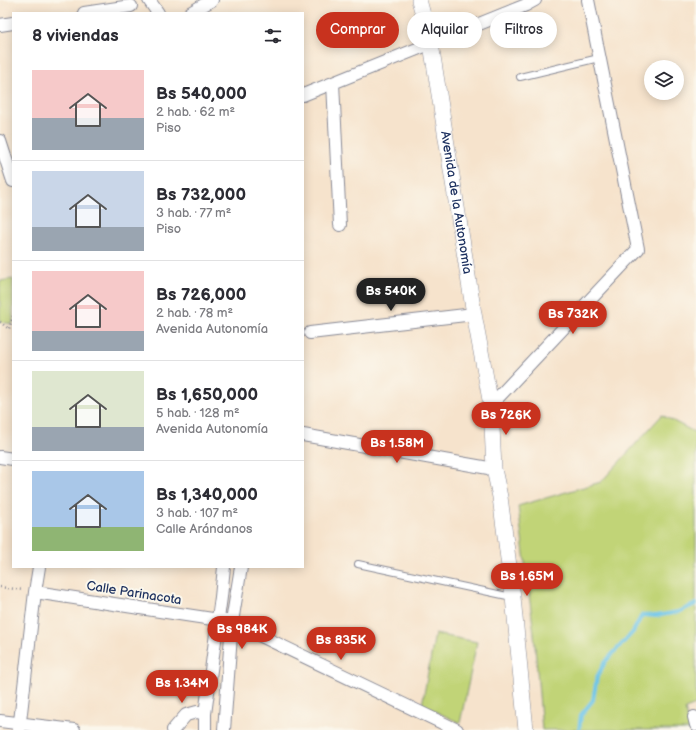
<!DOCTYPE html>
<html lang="es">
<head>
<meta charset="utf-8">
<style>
	:root { --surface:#fff; --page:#f7f7f7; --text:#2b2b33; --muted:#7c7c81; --line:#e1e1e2; --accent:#c8321e }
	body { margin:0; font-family:"Balsamiq Sans",sans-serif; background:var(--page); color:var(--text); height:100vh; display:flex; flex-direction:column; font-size:15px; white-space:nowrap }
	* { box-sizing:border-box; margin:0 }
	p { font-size:13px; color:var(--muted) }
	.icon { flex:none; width:22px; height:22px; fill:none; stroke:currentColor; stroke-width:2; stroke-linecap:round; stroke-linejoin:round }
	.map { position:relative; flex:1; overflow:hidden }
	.drawer { position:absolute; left:12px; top:12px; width:292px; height:556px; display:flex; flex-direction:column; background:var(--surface); border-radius:0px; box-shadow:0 2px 10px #0003 }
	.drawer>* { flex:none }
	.guide { position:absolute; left:316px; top:12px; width:320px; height:36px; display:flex; gap:8px }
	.tools { position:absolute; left:644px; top:60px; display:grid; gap:8px }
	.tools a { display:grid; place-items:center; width:40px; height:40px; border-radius:50%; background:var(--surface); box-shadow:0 2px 10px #0003; font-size:20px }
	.price { position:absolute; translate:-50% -34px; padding:0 9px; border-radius:14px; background:var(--accent); color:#fff; font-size:13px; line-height:26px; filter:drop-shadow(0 1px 2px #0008) }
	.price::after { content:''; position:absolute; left:50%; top:24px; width:12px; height:9px; margin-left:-6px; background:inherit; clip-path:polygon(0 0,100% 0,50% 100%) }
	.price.selected { background:#222; color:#fff }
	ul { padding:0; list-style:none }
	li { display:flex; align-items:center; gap:12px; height:100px; padding:0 20px }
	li+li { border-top:1px solid var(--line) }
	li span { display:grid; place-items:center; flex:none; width:112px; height:80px; border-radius:0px; color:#555 }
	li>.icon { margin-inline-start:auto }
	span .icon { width:48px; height:48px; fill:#fffc; stroke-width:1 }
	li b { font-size:17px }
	h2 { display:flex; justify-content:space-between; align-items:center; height:48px; padding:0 20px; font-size:17px }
	.tag { padding:0 14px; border-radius:18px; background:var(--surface); box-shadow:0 2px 10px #0003; font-size:14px; line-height:36px }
	.tag.selected { background:var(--accent); color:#fff }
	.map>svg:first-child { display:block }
	.green { fill:#c1d477; stroke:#6e826a }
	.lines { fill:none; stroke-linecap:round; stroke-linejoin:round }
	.stream { stroke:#6bc4e9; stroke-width:4 }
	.service-casing { stroke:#888995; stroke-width:8 }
	.minor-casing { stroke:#888995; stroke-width:14 }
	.tertiary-casing { stroke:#888995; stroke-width:16 }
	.path { stroke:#888995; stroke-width:2.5; stroke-dasharray:1 3; stroke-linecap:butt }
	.service { stroke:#fff; stroke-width:6 }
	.minor { stroke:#fff; stroke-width:12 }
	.tertiary { stroke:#fff; stroke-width:15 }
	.labels { text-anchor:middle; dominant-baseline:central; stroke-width:4; stroke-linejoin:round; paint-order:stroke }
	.street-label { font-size:13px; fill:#1b2f5e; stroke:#fbf7ec }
</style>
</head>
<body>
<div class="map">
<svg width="696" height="730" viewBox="0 0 696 730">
	<rect width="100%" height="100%" fill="#fbf7ec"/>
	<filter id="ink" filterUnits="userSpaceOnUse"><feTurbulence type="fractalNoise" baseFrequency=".025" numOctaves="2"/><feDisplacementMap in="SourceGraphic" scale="8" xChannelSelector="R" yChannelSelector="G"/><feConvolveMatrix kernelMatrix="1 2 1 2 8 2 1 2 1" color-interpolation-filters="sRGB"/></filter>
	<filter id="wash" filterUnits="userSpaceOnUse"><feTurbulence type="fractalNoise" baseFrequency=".012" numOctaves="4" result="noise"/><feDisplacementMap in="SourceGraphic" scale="16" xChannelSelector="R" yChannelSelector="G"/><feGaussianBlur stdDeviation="0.9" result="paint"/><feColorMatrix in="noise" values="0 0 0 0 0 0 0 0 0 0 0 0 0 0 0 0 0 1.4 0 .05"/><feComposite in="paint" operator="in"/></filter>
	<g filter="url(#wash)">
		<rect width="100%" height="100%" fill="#f6e3cc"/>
		<!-- green -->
		<path class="green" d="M13,279V324L0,322V281Z
			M662,415L696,433V705L685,709L691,730H542L534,634L518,506L601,482Z
			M435,634L477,642L460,723L422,705Z"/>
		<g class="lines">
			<!-- stream -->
			<path class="stream" d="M579,730L581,715L593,700L597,677L605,662L633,632L642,615L656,616L678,612L696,604"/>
		</g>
	</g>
	<g filter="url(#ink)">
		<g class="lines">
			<defs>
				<path id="service" d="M520,77L599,58
					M358,564L512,597"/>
				<path id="minor" d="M149,0L158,13
					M84,13L131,6
					M190,13L212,0
					M0,25L13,23
					M333,83L340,225
					M303,95L526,5L535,0
					M0,141L13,181
					M310,333L474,314
					M491,405L638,249L588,0
					M303,435L494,469
					M0,457L13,459
					M35,592L232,622L457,730
					M694,717L696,725
					M0,721L74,730
					M19,730L35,592L39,567
					M173,730L186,715L197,712L205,714
					M205,730V714L221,597L224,567
					M224,730L232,622L241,567"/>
				<g id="tertiary">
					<path id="s1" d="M419,0L431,44L474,314L491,405L494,469L500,497L513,597L526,730"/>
				</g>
			</defs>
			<!-- service casing -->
			<use href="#service" class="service-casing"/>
			<!-- minor casing -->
			<use href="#minor" class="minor-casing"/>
			<!-- tertiary casing -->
			<use href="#tertiary" class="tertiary-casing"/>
			<!-- path -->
			<path class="path" d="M0,322L9,329L13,316
				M0,587L23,590"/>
			<!-- service -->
			<use href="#service" class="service"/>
			<!-- minor -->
			<use href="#minor" class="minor"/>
			<!-- tertiary -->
			<use href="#tertiary" class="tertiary"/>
		</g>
	</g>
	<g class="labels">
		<!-- street labels -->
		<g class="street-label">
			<text stroke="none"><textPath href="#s1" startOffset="206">Avenida de la Autonomía</textPath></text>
			<text transform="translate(134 593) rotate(9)">Calle Parinacota</text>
		</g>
	</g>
</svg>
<div class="tools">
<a><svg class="icon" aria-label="layers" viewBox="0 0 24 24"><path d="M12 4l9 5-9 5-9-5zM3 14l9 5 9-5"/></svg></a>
</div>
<b class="price selected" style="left:391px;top:312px">Bs 540K</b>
<b class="price" style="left:573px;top:335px">Bs 732K</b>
<b class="price" style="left:506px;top:436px">Bs 726K</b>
<b class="price" style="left:397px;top:464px">Bs 1.58M</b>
<b class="price" style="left:527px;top:597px">Bs 1.65M</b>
<b class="price" style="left:242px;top:650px">Bs 984K</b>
<b class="price" style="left:341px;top:661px">Bs 835K</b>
<b class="price" style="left:182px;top:704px">Bs 1.34M</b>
<div class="guide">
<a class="tag selected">Comprar</a>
<a class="tag">Alquilar</a>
<a class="tag">Filtros</a>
</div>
<section class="drawer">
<h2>8 viviendas<svg class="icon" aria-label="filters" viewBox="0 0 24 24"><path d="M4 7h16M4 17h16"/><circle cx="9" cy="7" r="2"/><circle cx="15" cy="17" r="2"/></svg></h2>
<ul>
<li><span style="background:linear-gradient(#f6c9c9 60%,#9aa5b1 0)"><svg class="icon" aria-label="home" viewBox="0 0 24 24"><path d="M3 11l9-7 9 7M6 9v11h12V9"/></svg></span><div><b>Bs 540,000</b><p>2 hab. · 62 m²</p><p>Piso</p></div></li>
<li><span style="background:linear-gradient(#c9d6e8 70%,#9aa5b1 0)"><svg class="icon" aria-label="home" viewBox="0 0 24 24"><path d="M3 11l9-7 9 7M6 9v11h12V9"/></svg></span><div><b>Bs 732,000</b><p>3 hab. · 77 m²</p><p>Piso</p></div></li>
<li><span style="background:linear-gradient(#f6c9c9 75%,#9aa5b1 0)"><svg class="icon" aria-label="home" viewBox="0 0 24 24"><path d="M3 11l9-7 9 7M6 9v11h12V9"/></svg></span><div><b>Bs 726,000</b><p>2 hab. · 78 m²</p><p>Avenida Autonomía</p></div></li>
<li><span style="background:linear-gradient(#dfe7d0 70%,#9aa5b1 0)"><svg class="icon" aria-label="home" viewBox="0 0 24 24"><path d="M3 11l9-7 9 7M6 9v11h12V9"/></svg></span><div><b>Bs 1,650,000</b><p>5 hab. · 128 m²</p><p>Avenida Autonomía</p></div></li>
<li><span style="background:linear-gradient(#a9c7e8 70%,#8fb573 0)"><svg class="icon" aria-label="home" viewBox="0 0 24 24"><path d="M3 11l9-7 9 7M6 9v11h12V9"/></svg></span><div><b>Bs 1,340,000</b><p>3 hab. · 107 m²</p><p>Calle Arándanos</p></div></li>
</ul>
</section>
</div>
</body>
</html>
